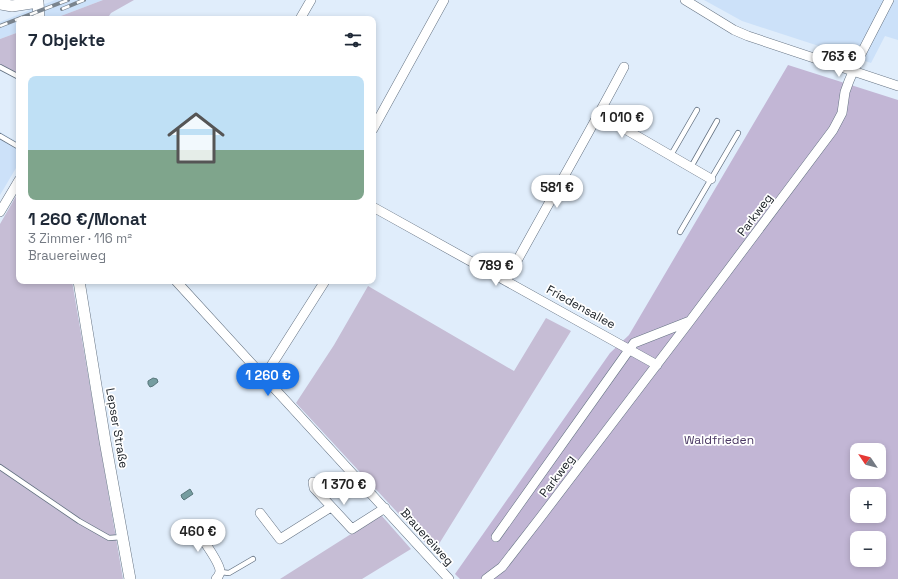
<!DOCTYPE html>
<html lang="de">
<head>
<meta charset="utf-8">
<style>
	:root { --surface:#fff; --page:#f2f2f3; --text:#1f2937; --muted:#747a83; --line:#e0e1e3; --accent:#1a73e8 }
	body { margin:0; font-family:"Space Grotesk",sans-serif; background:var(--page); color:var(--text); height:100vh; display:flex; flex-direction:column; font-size:15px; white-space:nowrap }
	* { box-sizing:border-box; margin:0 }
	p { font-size:13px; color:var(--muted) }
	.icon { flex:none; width:22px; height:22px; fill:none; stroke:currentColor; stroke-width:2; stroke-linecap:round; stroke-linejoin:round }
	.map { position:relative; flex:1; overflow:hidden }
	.drawer { position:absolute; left:16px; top:16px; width:360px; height:268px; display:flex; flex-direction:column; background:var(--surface); border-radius:8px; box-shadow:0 2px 6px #0003 }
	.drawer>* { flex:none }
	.needle { width:26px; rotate:305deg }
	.buttons { position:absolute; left:850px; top:443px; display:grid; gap:8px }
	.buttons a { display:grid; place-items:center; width:36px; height:36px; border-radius:8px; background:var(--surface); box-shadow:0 2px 6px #0003; font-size:20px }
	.price { position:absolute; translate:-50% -34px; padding:0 9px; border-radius:14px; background:#fff; color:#222; font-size:13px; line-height:26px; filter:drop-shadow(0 1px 2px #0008) }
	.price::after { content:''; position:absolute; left:50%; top:24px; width:12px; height:9px; margin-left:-6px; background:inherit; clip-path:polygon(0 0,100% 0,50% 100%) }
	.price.selected { background:var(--accent); color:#fff }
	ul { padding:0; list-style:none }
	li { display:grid; align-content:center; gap:8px; height:212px; padding:0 12px }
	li+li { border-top:1px solid var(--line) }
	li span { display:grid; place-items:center; height:124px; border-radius:8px; color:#555 }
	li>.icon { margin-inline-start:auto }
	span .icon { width:72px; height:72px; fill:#fffc; stroke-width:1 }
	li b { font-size:17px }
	h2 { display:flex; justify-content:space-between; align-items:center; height:48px; padding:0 12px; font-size:17px }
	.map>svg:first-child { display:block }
	.built { fill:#cce1f9 }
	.green { fill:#c6bdd5 }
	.forest { fill:#c2b6d5; fill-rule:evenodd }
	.water { fill:#759da0; stroke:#59777b }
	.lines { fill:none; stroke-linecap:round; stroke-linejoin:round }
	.service-casing { stroke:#647282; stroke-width:6 }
	.minor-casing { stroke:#647282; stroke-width:10 }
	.tertiary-casing { stroke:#647282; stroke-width:12 }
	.service { stroke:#fff; stroke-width:4.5 }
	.minor { stroke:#fff; stroke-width:9 }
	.tertiary { stroke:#fff; stroke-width:11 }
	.rail-casing { stroke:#7a848e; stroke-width:4 }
	.rail { stroke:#fff; stroke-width:2.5; stroke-dasharray:8; stroke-linecap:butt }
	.labels { text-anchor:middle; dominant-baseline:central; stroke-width:3.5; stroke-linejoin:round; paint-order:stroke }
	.street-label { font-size:12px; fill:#181e24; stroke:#fff }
	.park-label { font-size:12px; fill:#4b3964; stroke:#fff }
</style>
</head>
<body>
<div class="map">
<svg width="898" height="579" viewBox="0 0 898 579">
	<rect width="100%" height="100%" fill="#e0edfb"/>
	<!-- built -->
	<path class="built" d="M55,0H103L53,19H19V32L0,39V22Z
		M704,0H898V40L885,36L871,63L742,21Z
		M0,132L19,143V163L0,195Z"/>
	<!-- green -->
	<path class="green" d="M103,0H134L111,13L107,19H53Z
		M19,32V79L0,70V39Z
		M19,191V281H72L123,579H0V224Z
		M368,286L514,371L546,318L571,331L434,552L296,403L334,345Z
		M381,515L411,549L362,579H280Z"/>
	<!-- forest -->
	<path class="forest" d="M788,65L898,100V579H460L455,574L610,353L629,335ZM857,450H879V472H857ZM857,494H879V516H857ZM857,538H879V560H857Z"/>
	<!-- water -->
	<path class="water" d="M153,378L157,379L158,382L153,386L150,387L148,384V381Z
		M190,489L193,494L184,500L182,498L181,495Z"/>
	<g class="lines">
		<defs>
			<path id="service" d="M0,67L19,77
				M0,136L19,147
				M671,155L697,110
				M691,167L717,121
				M680,232L738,133
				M0,467L79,521L109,538L122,537
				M220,572L229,573L253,559"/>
			<path id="minor" d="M685,0L734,30L748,36L898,86
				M300,19L311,0
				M599,114L711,179
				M373,129L444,0
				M373,207L657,365
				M0,212L19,180
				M176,281L449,579
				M506,281C545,209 586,139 624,67
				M264,377L325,281
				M313,482L314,488L352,529L385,508
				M260,513L280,539L331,507
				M186,527L196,530C201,537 220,563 220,571C220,575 218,577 216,579
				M496,537L634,343L690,321
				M486,579L502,567L540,518L690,321L833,130L842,113L845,92L849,81L859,58L889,0"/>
			<path id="tertiary" d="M0,4L12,6L38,2L39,19
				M79,281L105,441L130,579"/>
		</defs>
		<!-- service casing -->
		<use href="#service" class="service-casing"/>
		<!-- minor casing -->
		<use href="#minor" class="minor-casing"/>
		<!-- tertiary casing -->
		<use href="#tertiary" class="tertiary-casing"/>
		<!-- service -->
		<use href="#service" class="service"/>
		<!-- minor -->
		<use href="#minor" class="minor"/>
		<!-- tertiary -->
		<use href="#tertiary" class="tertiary"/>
		<defs>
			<path id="rail" d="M62,9L84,0
				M0,26L68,0"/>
		</defs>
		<!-- rail casing -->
		<use href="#rail" class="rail-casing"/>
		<!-- rail -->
		<use href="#rail" class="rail"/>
	</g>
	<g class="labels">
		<!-- street labels -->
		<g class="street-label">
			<text transform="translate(755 215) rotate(-53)">Parkweg</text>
			<text transform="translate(581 307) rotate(29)">Friedensallee</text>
			<text transform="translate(117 428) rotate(80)">Lepser Straße</text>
			<text transform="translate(557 476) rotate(-53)">Parkweg</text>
			<text transform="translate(427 537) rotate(48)">Brauereiweg</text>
		</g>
		<!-- park labels -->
		<g class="park-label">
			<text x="719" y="440">Waldfrieden</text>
		</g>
	</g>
</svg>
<div class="buttons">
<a><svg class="needle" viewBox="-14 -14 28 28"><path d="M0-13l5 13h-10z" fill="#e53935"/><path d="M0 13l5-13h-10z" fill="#747a83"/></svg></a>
<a>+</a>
<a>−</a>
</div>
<b class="price" style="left:839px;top:78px">763 €</b>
<b class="price" style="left:622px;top:139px">1 010 €</b>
<b class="price" style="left:557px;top:209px">581 €</b>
<b class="price" style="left:496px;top:287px">789 €</b>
<b class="price selected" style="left:268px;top:397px">1 260 €</b>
<b class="price" style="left:344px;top:506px">1 370 €</b>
<b class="price" style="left:198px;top:553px">460 €</b>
<section class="drawer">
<h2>7 Objekte<svg class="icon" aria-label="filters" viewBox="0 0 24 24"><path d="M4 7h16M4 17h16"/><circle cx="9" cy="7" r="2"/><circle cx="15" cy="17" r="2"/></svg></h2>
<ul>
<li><span style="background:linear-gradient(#bfe0f5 60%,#7fa58c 0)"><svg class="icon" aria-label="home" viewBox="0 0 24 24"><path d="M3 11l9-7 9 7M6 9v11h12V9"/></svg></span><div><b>1 260 €/Monat</b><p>3 Zimmer · 116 m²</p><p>Brauereiweg</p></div></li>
</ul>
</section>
</div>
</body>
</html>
